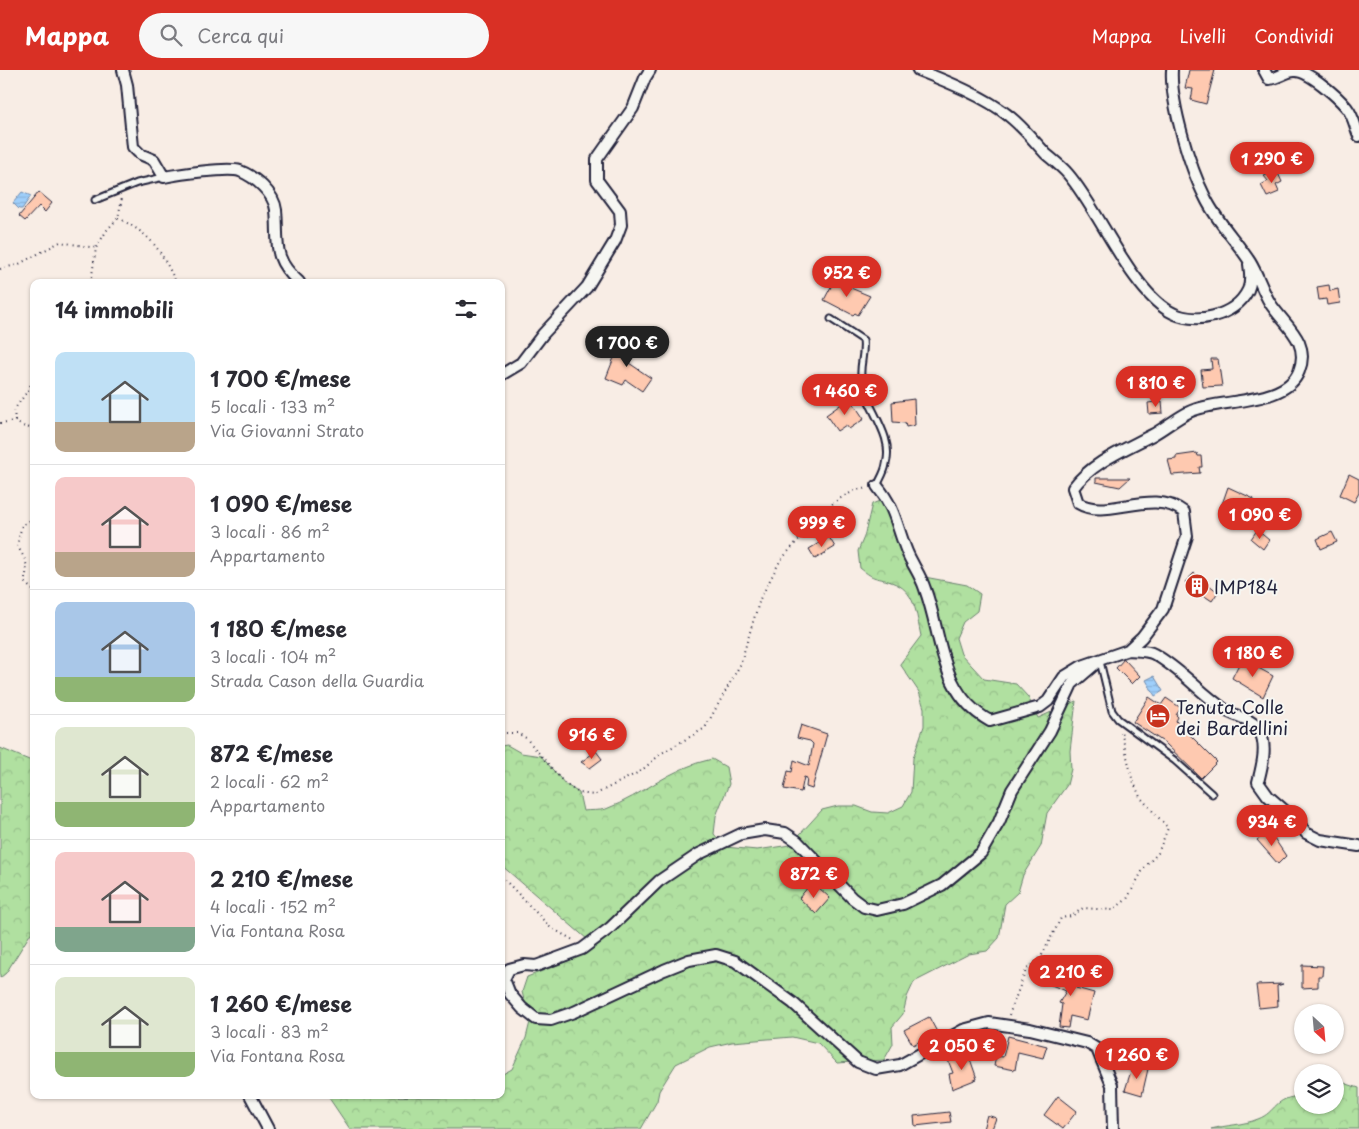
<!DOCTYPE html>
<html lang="it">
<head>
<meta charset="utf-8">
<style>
	:root { --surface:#fff; --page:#f7f7f7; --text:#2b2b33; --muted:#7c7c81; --line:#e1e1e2; --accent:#d93025 }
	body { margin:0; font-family:"Playpen Sans",sans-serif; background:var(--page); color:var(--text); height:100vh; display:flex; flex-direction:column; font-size:19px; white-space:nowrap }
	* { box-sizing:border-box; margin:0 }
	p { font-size:16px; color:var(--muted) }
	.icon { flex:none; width:28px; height:28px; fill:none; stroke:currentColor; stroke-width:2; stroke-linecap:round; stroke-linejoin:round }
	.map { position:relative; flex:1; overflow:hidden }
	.drawer { position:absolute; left:30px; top:209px; width:475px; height:820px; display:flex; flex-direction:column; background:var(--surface); border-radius:10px; box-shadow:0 1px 4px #0004 }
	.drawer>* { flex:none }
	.needle { width:32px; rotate:154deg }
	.controls { position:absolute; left:1294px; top:934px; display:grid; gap:10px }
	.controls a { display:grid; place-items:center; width:50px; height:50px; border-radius:50%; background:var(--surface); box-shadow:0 1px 4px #0004; font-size:25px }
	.price { position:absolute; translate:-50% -42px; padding:0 11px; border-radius:18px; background:var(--accent); color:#fff; font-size:16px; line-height:32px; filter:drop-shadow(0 1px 2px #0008) }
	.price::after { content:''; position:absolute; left:50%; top:30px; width:15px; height:11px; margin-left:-8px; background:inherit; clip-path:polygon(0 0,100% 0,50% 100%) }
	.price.active { background:#222; color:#fff }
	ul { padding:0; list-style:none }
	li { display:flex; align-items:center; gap:15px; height:125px; padding:0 25px }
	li+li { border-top:1px solid var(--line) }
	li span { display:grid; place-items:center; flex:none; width:140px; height:100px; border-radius:10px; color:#555 }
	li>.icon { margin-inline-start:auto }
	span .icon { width:60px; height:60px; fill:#fffc; stroke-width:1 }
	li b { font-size:21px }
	h2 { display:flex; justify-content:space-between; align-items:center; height:60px; padding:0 25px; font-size:21px }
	header { display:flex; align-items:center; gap:30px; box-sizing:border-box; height:70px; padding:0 25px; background:var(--accent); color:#fff }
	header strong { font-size:24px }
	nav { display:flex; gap:28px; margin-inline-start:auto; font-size:18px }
	.search { width:350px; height:45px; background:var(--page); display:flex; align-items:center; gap:12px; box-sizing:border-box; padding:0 18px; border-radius:28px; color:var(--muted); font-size:19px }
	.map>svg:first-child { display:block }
	.forest { fill:url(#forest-crowns); stroke:#69816e }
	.water { fill:url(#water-rules); stroke:#6d8aae }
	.building { fill:#fec9b0; stroke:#22223b }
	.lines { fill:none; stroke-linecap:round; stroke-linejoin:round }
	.service-casing { stroke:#22223b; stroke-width:9 }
	.minor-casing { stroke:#22223b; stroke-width:14 }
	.path { stroke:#22223b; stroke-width:2; stroke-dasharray:1 4; stroke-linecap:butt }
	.service { stroke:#f6f6f2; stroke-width:5 }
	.minor { stroke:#f6f6f2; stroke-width:10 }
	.labels { text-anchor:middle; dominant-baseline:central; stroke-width:4; stroke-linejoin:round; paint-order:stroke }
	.poi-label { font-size:18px; fill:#22223b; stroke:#f6f6f2; text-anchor:start }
</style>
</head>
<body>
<header>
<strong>Mappa</strong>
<div class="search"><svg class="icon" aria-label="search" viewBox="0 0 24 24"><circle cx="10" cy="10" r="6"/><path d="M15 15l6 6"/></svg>Cerca qui</div>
<nav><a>Mappa</a><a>Livelli</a><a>Condividi</a></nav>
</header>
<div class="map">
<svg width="1359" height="1059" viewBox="0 0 1359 1059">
	<defs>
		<pattern id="forest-crowns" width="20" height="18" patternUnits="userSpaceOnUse" patternTransform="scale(1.25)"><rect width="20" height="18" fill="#b0e0a0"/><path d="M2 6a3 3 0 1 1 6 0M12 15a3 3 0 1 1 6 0" fill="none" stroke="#97c08b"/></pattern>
		<pattern id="water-rules" width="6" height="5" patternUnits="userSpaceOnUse" patternTransform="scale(1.25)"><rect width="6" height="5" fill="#9fcffb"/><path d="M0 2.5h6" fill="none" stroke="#89b1d8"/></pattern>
	</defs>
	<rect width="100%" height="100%" fill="#f8ede5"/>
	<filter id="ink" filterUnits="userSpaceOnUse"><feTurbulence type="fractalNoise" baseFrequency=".02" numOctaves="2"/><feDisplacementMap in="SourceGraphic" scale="10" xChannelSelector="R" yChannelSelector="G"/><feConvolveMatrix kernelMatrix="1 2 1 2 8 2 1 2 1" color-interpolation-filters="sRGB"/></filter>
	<g filter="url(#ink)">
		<!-- forest -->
		<path class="forest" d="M887,428L898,440L904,474L914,505L967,515L980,524L977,541L963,552L956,568L961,584L984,609L1016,614L1028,627L1038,648L1076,631L1070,681L1071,699L1067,715L1047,743L1041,776L1023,805L1018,822L1005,834L999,868L987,881L969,884L914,912L907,927L903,944L892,957L893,974L884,990L837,993L818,973L792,967L732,972L710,977L676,994L659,1021L657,1031L641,1059H350L327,1025L434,1027L501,1025V1005L512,999L526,968L530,952L522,922L527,907L573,889L587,869L501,795V676L507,675L521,683L541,686L565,714L579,723L583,741C590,740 599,741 606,739C644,725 669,698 712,689L726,697L729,714L716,746L714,764L725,777L757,780L790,775L822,740L838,736H856L872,742L888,743L903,736L911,722L913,688L924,656V638L919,622L900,594L921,566C916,544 916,520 891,512C874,506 876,511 860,498L858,481L864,467L872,434Z
			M0,678L34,692V858L6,903L0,908Z
			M1341,1012L1359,1018V1059H1211C1226,1055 1244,1055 1258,1049C1277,1042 1273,1027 1302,1026V1035H1335V1015Z"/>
		<!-- water -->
		<path class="water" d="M22,122L31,126L22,139H19L13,133Z
			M1154,606L1163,621L1155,626L1146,610Z"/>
		<!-- building -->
		<path class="building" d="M1189,0H1215L1206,34L1191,30L1193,19L1185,18Z
			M1277,101L1282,112L1276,115L1279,122L1267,127L1261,115L1268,111L1264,106Z
			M39,122L52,133L45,142L39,136L25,151L19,146Z
			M834,211L870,226L858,245L855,243L853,245L824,230Z
			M1329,215L1330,221L1338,219L1340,233L1327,235L1326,229L1319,230L1317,217Z
			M621,270L637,276L629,293L651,308L642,321L626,310L623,315L606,308Z
			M1211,289H1218L1222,316L1203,317L1201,300L1212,299Z
			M850,328L864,349L849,359L846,355L837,361L826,345Z
			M914,329L915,355L906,357L905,353L893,352L892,332Z
			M1162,331L1163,343L1149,344L1148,333Z
			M1197,383L1198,386H1201L1202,397H1199L1200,403L1172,405L1168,390L1176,389V386Z
			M1349,404L1359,409V423L1354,432L1340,425Z
			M1096,408H1130L1120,417L1096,412Z
			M1228,417L1254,429L1243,453L1220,440Z
			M1257,460L1269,470L1263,479L1251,469Z
			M1332,462L1337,472L1321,479L1317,469Z
			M829,467L835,477L815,489L809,479Z
			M1194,503L1218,522L1212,531L1203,525L1201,527L1185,512Z
			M1124,589L1140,606L1132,614L1116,598Z
			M1244,590L1273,606L1263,627L1232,608L1240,592L1242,593Z
			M1149,627L1161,635L1166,628L1181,638L1176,645L1178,647L1176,651L1217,692L1201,708L1165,673L1133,652Z
			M801,655L827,664L812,719L806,717L807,708L804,707L801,722L784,719L788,701L792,702L794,690L809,696L813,674L810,671L797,668Z
			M596,681L602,689L590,698L581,692Z
			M1266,762L1272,765L1286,786L1278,794L1257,770Z
			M809,816L815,821L818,817L830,828L816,844L799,828Z
			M1051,894L1080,911L1076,918L1094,923L1087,950L1070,946L1068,958L1059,957L1062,934L1059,933L1066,921L1049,914L1053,905L1045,899Z
			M1302,895L1323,896L1322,906H1318V917L1302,918Z
			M1283,914L1277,916L1278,936L1259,938L1256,915Z
			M929,947L937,962L913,975L904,960Z
			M1008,966L1047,976L1043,988L1018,982L1015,1000L994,996L996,986L1003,987Z
			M968,983L977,1009L952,1019L949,1004L953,1003L948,990Z
			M1138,996L1148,999L1142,1025L1125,1020L1132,998L1137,999Z
			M1058,1026L1077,1041L1063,1059L1044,1045Z
			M949,1042L951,1052L915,1056L914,1046Z
			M987,1045L996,1048L992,1059H983Z"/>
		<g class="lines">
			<defs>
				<path id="service" d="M95,130L137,113L164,107
					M831,249L863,270C865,283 860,293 861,305C863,336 895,363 886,394C885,402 880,409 877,416
					M1100,591L1112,641L1118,649L1174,690L1212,724"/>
				<path id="minor" d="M123,0L127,15L133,77L140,84L154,90L164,107C179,104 228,97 240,101C255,107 274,123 276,140C279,172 271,188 299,212
					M918,0C946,11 986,27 1009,46C1023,57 1034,71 1046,84C1053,90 1062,97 1068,104C1099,140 1130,218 1169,241C1194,256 1235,247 1248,220C1252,211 1250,203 1249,194
					M1264,0L1269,9C1279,8 1286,1 1295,1C1309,1 1338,27 1347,38C1354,47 1355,57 1359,66
					M501,305L521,293L543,264L587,217L615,171L621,155L620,141L597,110V89L633,38L645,8L650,0
					M877,416C896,439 896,455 907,482C912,494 921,506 925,519C943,568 939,623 990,651L1040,637L1048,631L1064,607L1082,596L1128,580L1142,567L1163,539L1187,466L1184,442C1151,417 1107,451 1078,433L1073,418C1092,392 1126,379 1154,364C1166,357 1177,348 1189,342C1218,328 1286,336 1299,301C1311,271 1284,255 1270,233C1262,220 1258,205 1250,192C1236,170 1216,151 1205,127C1190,98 1170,32 1172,0
					M1128,580C1136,581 1147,580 1154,584C1181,599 1201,624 1227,641C1237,647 1253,649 1259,660C1268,675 1262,696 1258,712L1268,726L1298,752L1306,763L1320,770L1359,776
					M1100,590L1072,614L1050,661L1012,720L999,752L981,783L942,815L903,834L877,840L864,837L852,828L797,771L785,763L765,760L741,764L699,784L659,811L610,858L582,879L536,896L524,895L509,899L504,909L510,924L522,938L536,949L551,950L574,942L664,900L689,890L716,885L735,891L793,933L858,992L876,999L900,995L963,960L989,953L1030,959L1087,973L1097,979L1112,1015L1113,1059
					M250,1025L268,1059"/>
			</defs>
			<!-- service casing -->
			<use href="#service" class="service-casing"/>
			<!-- minor casing -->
			<use href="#minor" class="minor-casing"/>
			<!-- path -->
			<path class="path" d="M118,148C153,166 159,178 176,212
				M0,199L19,194L60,172L96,178
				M91,212L96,178L107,160L118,148L122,128
				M15,351L14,340L29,319L34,306
				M0,353L15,351L22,356L34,359
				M34,448L22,455L17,475C25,490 30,493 24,512L34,521
				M501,663H517L526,668L565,714L579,723L594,725L641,701L662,683L705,658L740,595L760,529L780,491L825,439L839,429L856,420L868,418
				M501,806L550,857L573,870
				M1009,945L1026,900L1041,887L1061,848L1072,846L1083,838L1113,840L1127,829L1144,798L1158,783L1168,758L1140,727L1132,708L1121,661"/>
			<!-- service -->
			<use href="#service" class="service"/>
			<!-- minor -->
			<use href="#minor" class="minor"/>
		</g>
	</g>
	<!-- icons -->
	<defs>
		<symbol id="building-disc" viewBox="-11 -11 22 22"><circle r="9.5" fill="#c8321e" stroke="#f6f6f2"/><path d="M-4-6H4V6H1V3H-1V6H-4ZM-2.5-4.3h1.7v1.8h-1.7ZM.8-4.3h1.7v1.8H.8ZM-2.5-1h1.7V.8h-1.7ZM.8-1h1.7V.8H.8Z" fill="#fff"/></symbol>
		<symbol id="hotel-disc" viewBox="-11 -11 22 22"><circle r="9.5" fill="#c8321e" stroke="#f6f6f2"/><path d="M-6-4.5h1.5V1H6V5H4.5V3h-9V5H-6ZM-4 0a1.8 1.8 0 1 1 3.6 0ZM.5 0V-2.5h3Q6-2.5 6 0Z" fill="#fff"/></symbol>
	</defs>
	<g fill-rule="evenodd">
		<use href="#building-disc" x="1183" y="502" width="28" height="28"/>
		<use href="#hotel-disc" x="1144" y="632" width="28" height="28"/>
	</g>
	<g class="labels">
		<!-- poi labels -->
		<g class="poi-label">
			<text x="1214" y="516">IMP184</text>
			<text x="1176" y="636">Tenuta Colle<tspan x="1176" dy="21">dei Bardellini</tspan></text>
		</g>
	</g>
</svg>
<div class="controls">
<a><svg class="needle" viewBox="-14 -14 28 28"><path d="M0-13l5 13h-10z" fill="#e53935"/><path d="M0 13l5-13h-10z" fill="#7c7c81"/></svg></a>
<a><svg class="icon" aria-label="layers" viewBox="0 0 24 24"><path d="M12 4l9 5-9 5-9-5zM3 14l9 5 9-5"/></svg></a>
</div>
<b class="price" style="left:1272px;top:114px">1 290 €</b>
<b class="price" style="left:847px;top:228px">952 €</b>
<b class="price active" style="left:627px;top:298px">1 700 €</b>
<b class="price" style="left:1156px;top:338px">1 810 €</b>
<b class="price" style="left:845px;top:346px">1 460 €</b>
<b class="price" style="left:1260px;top:470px">1 090 €</b>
<b class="price" style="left:822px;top:478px">999 €</b>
<b class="price" style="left:1253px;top:608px">1 180 €</b>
<b class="price" style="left:592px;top:690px">916 €</b>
<b class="price" style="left:1272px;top:777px">934 €</b>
<b class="price" style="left:814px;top:829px">872 €</b>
<b class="price" style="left:1071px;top:927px">2 210 €</b>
<b class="price" style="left:962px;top:1001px">2 050 €</b>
<b class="price" style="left:1137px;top:1010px">1 260 €</b>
<section class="drawer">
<h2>14 immobili<svg class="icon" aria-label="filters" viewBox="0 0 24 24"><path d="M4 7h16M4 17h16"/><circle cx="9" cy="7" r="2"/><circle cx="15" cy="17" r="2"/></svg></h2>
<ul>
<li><span style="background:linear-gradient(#bfe0f5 70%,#b9a48a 0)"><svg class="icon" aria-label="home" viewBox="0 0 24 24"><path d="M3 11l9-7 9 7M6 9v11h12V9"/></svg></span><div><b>1 700 €/mese</b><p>5 locali · 133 m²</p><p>Via Giovanni Strato</p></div></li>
<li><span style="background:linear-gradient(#f6c9c9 75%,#b9a48a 0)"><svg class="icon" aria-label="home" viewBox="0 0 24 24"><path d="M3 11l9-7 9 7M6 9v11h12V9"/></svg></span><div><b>1 090 €/mese</b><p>3 locali · 86 m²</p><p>Appartamento</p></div></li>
<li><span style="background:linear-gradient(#a9c7e8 75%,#8fb573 0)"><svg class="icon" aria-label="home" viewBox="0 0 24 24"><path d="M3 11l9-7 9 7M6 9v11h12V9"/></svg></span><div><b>1 180 €/mese</b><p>3 locali · 104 m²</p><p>Strada Cason della Guardia</p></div></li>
<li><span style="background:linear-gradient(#dfe7d0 75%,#8fb573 0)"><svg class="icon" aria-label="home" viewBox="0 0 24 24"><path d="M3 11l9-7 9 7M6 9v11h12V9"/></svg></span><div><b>872 €/mese</b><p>2 locali · 62 m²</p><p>Appartamento</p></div></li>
<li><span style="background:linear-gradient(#f6c9c9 75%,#7fa58c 0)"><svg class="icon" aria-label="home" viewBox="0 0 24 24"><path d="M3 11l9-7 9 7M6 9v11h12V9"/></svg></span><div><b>2 210 €/mese</b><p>4 locali · 152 m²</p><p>Via Fontana Rosa</p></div></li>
<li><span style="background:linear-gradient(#dfe7d0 75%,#8fb573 0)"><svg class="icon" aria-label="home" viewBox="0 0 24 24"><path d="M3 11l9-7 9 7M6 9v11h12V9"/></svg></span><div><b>1 260 €/mese</b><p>3 locali · 83 m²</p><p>Via Fontana Rosa</p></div></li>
</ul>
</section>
</div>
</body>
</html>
